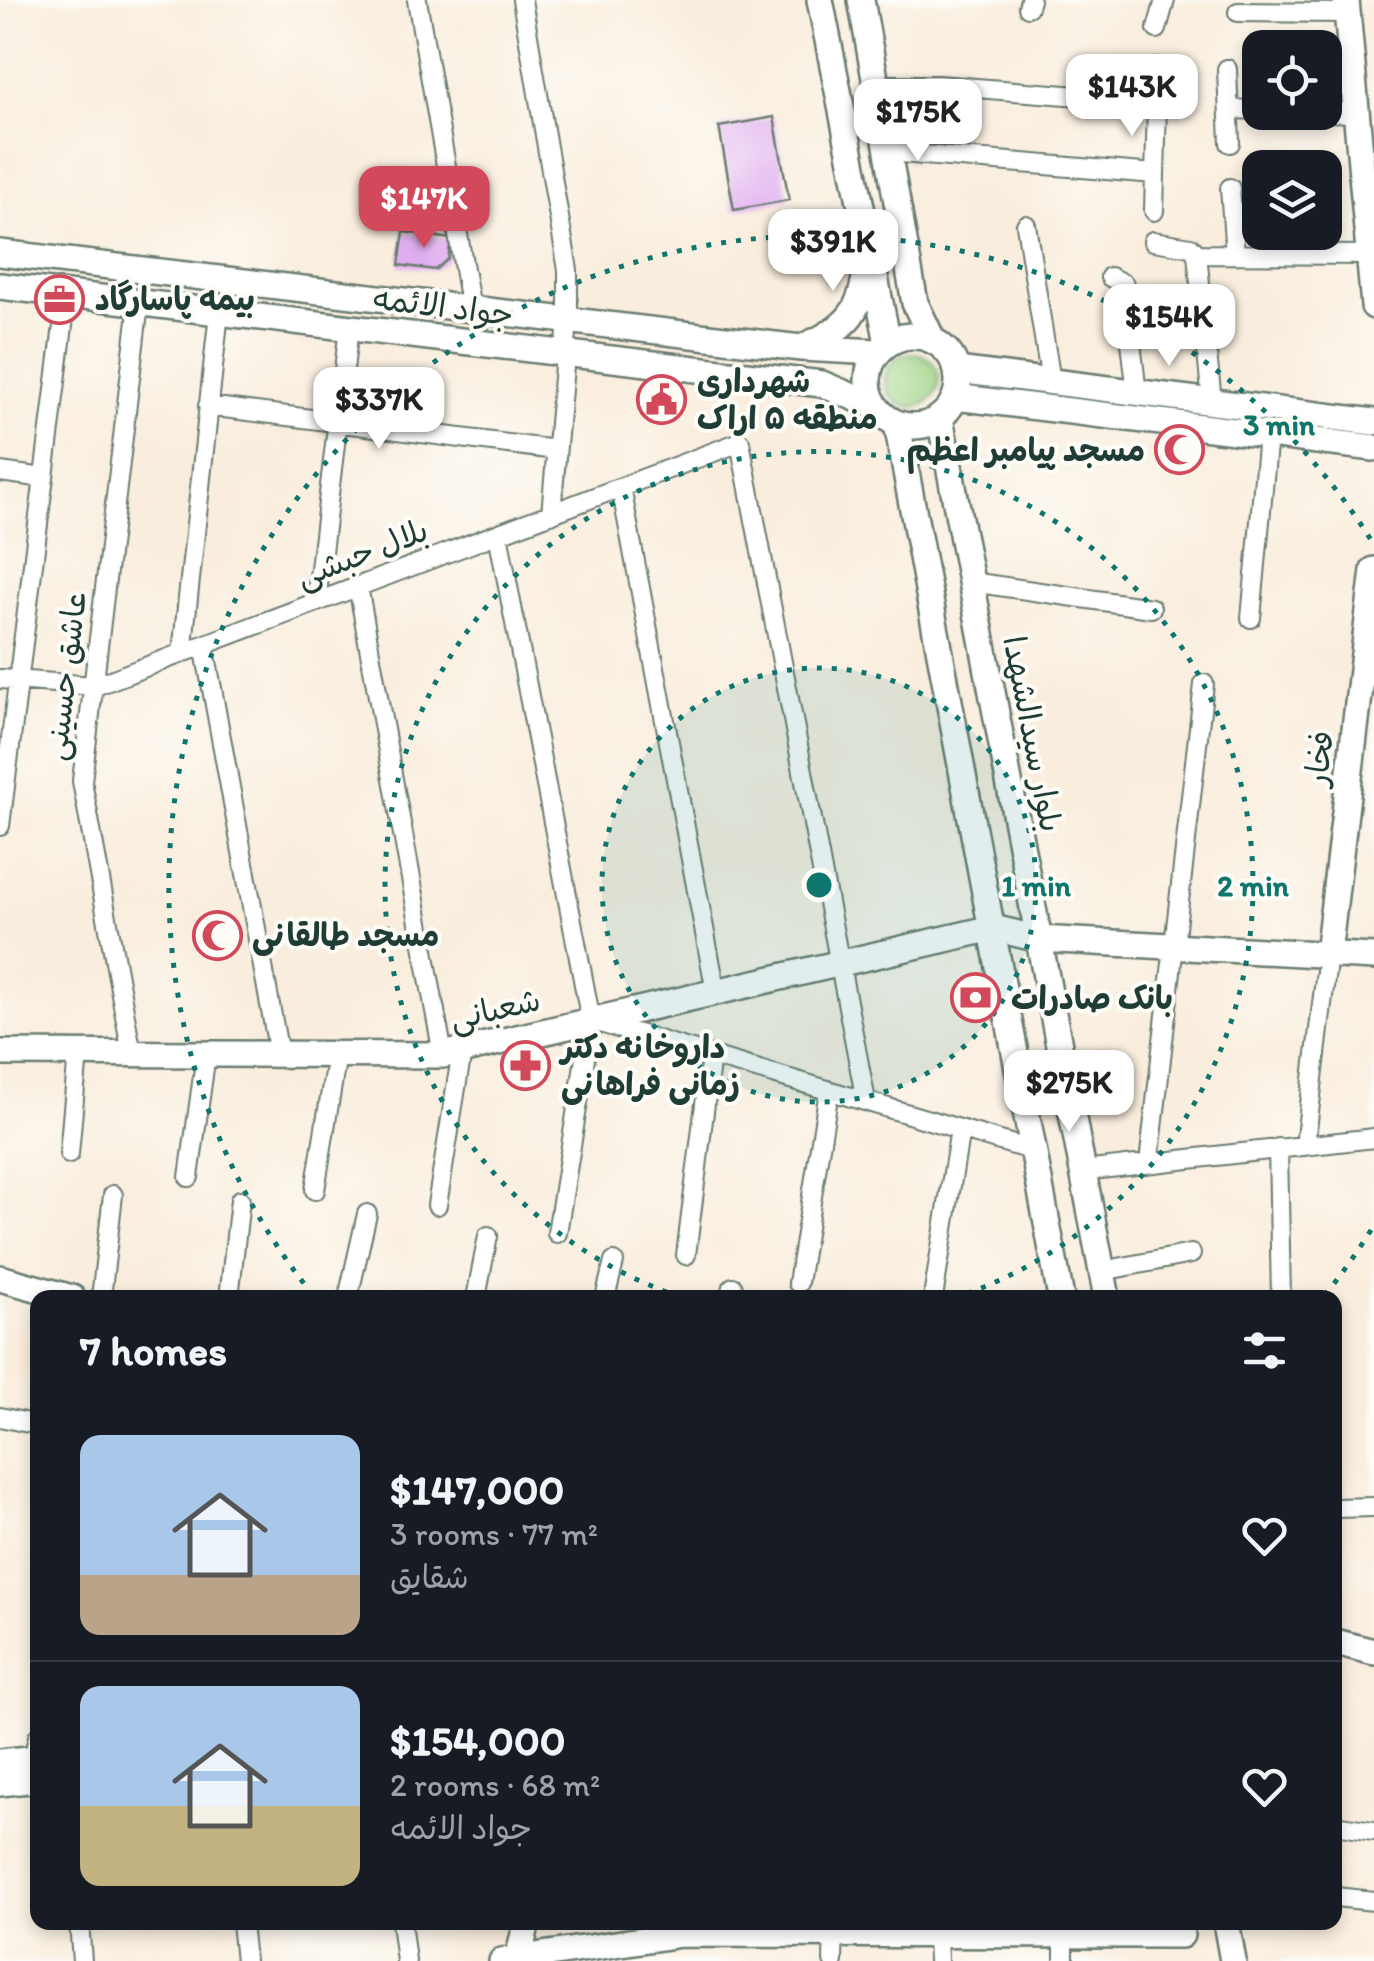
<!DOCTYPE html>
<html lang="en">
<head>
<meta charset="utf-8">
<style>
	:root { --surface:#171b24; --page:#20242c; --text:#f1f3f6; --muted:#9ea1a6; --line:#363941; --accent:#d1495b }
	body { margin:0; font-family:Itim,"Playpen Sans Arabic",sans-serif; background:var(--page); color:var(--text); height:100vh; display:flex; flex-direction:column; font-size:38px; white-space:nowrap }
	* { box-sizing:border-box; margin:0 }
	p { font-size:32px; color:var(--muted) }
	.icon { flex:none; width:55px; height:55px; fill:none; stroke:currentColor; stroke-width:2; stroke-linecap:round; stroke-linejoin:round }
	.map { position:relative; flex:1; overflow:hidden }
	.side { position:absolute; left:30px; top:1290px; width:1312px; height:640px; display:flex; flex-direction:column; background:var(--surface); border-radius:20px; box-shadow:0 5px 15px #0003 }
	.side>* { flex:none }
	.controls { position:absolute; left:1242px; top:30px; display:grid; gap:20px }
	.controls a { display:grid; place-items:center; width:100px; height:100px; border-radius:20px; background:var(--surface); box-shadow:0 5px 15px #0003; font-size:50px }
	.price { position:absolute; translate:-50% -85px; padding:0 22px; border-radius:20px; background:#fff; color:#222; font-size:32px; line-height:65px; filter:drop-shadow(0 2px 5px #0008) }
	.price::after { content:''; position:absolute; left:50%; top:60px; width:30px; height:22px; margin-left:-15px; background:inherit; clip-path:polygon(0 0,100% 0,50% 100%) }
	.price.current { background:var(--accent); color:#fff }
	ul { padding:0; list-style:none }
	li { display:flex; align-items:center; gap:30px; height:250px; padding:0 50px }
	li+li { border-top:2px solid var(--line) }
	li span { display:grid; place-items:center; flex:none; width:280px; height:200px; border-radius:20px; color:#555 }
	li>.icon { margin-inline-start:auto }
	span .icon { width:120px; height:120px; fill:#fffc; stroke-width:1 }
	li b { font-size:42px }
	h2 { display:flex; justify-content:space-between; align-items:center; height:120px; padding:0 50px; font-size:42px }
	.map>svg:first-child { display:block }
	.green { fill:#9dd384; stroke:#5e885c; stroke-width:2.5 }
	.building { fill:#e0aef0 }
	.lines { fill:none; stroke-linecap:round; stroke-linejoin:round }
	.street-casing { stroke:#6b7b6f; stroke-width:22 }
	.secondary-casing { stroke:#6b7b6f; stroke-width:30 }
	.street { stroke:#fff; stroke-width:18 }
	.secondary { stroke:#fff; stroke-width:25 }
	.ring { fill:none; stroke:#0f766e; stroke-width:5; stroke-dasharray:5 10 }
	.labels { text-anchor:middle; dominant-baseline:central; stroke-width:8; stroke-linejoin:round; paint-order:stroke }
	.poi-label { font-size:32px; font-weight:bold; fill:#1f3d34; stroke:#fdfcf7; text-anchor:start }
	.street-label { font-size:32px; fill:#1f3d34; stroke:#fdfcf7 }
	.centre { fill:#0f766e; stroke:#fdfcf7; stroke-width:5 }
	.ring-label { font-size:30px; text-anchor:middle; font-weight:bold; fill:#0f766e; stroke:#fdfcf7; stroke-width:8; stroke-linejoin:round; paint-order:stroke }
</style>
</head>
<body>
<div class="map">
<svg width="1374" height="1961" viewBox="0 0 1374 1961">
	<rect width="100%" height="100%" fill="#fdfcf7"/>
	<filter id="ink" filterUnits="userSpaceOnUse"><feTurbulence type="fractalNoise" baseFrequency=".01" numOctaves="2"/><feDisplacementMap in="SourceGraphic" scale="20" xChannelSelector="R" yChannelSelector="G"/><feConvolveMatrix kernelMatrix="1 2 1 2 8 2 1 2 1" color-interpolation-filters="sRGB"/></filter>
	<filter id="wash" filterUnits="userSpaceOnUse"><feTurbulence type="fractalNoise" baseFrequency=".0048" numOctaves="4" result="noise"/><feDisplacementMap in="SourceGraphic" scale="40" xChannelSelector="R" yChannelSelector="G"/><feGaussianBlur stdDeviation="2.25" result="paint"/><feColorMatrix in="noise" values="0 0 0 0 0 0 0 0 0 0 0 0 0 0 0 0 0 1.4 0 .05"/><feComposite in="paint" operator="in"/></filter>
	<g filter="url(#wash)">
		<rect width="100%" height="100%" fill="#f9eddd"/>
		<!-- green -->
		<path class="green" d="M885 380a27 27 0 1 1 54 0a27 27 0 1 1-54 0Z"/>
		<g id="blocks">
			<!-- building -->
			<path class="building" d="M774,117L789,200L734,210L719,127Z
				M404,232L451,239L448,259L435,270L399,265Z"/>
		</g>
	</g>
	<g filter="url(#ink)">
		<use href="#blocks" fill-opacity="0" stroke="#6b7b6f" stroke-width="2.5"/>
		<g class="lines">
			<defs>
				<path id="street" d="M417,0L471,309
					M522,0L568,270V321L551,514
					M1028,7L1030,0
					M1238,12L1347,13
					M1157,29L1165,0
					M1227,69L1230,143
					M876,85H937L1157,102
					M1229,109L1260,110
					M1325,112L1357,113
					M888,152L1155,174
					M1230,188L1235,254
					M1154,211L1158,68
					M1026,225L1051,382
					M1153,241L1191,247L1197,254
					M1110,277L1124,284L1137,393
					M1212,402L1197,254L1369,255
					M208,406L556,450
					M0,472L44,478
					M621,487L716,992
					M498,534L591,1021L557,1233
					M971,582L1151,608
					M358,586L443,1055
					M316,602L349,328
					M1251,618L1268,435
					M204,645L279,1054
					M182,653L219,312
					M0,679L95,686L740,442L866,1101
					M0,826L67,294
					M597,1022L1034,1151
					M132,1054L82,781L139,303
					M1305,1146L1328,954
					M1278,1148L1281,1298
					M69,1154L78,1054
					M1149,1163L1204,684
					M1083,1171L1374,1138
					M189,1177L206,1054
					M315,1190L337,1054
					M437,1205L462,1051
					M686,1255L711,1056
					M1102,1271L1191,1254
					M798,1283L829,1091
					M101,1298L113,1195
					M229,1298L240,1200
					M348,1298L367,1214
					M476,1298L488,1236
					M605,1298L614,1262
					M730,1298L733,1287
					M933,1298L960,1129
					M0,1417L38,1425
					M1335,1508L1374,1507
					M33,1758L38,1737
					M1341,1826L1373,1831
					M1335,1897L1374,1901
					M79,1922L82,1961
					M241,1922L245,1961
					M401,1922L406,1961
					M937,1935L938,1961
					M1064,1936V1961
					M833,1961L834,1923"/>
				<path id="secondary" d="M820,0L888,343
					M861,0L915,303L933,341
					M1346,0L1374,306
					M0,253L801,348L877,352
					M0,286L822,384L875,406
					M868 381a45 45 0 1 1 90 0a45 45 0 1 1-90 0Z
					M807,345C849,327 862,310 867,264
					M957,370L1374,422
					M955,397L1374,448
					M940,418L1107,1298
					M897,424L1061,1298
					M1328,954L1374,570
					M0,1053L443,1055L993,928L1039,939L1374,957
					M0,1278L72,1298
					M1335,1642L1374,1652
					M0,1762L38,1758
					M0,1783L38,1779
					M1226,1922L1233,1961
					M518,1959L527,1922
					M502,1961L681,1934L1181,1935"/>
			</defs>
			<!-- street casing -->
			<use href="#street" class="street-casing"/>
			<!-- secondary casing -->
			<use href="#secondary" class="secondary-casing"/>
			<!-- street -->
			<use href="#street" class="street"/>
			<!-- secondary -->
			<use href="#secondary" class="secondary"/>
		</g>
	</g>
	<!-- distance rings -->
	<circle cx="819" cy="885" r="217" fill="#0f766e" fill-opacity=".12"/>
	<g class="ring">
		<circle cx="819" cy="885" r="217"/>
		<path d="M681 1297A434 434 0 1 1 957 1297"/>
		<path d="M1371 1230A651 651 0 0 1 1325 1295M313 1295A651 651 0 1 1 1371 540"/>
	</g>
	<!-- icons -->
	<defs>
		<symbol id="office-ring" viewBox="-11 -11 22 22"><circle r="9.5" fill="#fdfcf7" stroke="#d1495b" stroke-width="1.5"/><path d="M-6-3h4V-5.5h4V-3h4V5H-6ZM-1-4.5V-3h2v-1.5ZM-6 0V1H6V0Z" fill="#d1495b"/></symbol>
		<symbol id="civic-ring" viewBox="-11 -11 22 22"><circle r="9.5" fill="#fdfcf7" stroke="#d1495b" stroke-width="1.5"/><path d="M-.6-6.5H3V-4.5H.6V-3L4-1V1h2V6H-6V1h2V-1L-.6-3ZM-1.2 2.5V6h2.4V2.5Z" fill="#d1495b"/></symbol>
		<symbol id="mosque-ring" viewBox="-11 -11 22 22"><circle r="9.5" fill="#fdfcf7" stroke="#d1495b" stroke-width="1.5"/><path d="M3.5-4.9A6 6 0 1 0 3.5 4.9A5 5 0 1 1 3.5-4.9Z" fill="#d1495b"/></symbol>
		<symbol id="bank-ring" viewBox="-11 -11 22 22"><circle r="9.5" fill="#fdfcf7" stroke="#d1495b" stroke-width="1.5"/><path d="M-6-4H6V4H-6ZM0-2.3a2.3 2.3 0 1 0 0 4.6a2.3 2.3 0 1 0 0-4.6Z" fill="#d1495b"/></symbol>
		<symbol id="pharmacy-ring" viewBox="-11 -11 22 22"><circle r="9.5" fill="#fdfcf7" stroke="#d1495b" stroke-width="1.5"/><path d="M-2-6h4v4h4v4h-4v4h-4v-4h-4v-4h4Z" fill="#d1495b"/></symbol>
	</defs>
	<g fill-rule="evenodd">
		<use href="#office-ring" x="32" y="272" width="55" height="55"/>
		<use href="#civic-ring" x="634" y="372" width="55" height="55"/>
		<use href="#mosque-ring" x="1152" y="422" width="55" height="55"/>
		<use href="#mosque-ring" x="190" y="908" width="55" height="55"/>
		<use href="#bank-ring" x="948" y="970" width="55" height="55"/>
		<use href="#pharmacy-ring" x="498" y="1038" width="55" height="55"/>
	</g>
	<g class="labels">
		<!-- poi labels -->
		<g class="poi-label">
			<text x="95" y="299">بیمه پاسارگاد</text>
			<text x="697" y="381">شهرداری<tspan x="697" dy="37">منطقه ۵ اراک</tspan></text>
			<text x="1145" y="450" text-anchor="end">مسجد پیامبر اعظم</text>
			<text x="252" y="935">مسجد طالقانی</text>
			<text x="1011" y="998">بانک صادرات</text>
			<text x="561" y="1047">داروخانه دکتر<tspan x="561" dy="37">زمانی فراهانی</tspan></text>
		</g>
		<!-- street labels -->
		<g class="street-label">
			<text transform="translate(443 306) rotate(7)">جواد الائمه</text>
			<text transform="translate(362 553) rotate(-21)">بلال حبشی</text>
			<text transform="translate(65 676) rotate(-83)">عاشق حسینی</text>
			<text transform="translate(1033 734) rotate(79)">بلوار سیدالشهدا</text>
			<text transform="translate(1319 758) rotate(-83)">فخار</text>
			<text transform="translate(495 1009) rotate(-13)">شعبانی</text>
		</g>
	</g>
	<circle cx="819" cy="885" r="15" class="centre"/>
	<g class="ring-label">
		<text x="1279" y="435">3 min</text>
		<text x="1036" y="896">1 min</text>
		<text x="1253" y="896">2 min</text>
	</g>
</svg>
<div class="controls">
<a><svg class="icon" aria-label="locate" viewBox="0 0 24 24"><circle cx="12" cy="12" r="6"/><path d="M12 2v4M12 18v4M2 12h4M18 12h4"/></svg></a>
<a><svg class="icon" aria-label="layers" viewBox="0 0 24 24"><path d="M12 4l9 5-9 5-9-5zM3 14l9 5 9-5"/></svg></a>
</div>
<b class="price" style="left:1132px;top:139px">$143K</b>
<b class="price" style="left:918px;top:164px">$175K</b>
<b class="price current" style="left:424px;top:251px">$147K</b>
<b class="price" style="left:833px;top:294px">$391K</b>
<b class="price" style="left:1169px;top:369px">$154K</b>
<b class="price" style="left:379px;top:452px">$337K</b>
<b class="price" style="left:1069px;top:1135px">$275K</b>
<section class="side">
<h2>7 homes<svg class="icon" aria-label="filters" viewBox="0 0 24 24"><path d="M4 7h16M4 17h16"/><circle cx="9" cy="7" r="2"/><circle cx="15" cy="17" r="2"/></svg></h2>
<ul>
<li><span style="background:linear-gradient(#a9c7e8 70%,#b9a48a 0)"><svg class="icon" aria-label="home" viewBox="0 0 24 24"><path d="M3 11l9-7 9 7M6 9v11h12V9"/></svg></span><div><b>$147,000</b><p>3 rooms · 77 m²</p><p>شقایق</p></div><svg class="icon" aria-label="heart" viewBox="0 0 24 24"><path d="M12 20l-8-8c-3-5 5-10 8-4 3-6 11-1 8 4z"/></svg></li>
<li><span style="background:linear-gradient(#a9c7e8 60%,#c2b280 0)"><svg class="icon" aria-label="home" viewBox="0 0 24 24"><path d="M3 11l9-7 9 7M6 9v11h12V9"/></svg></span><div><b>$154,000</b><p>2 rooms · 68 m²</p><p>جواد الائمه</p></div><svg class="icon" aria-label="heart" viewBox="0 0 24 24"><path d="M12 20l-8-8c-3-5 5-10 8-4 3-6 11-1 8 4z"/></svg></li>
</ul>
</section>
</div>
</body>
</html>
